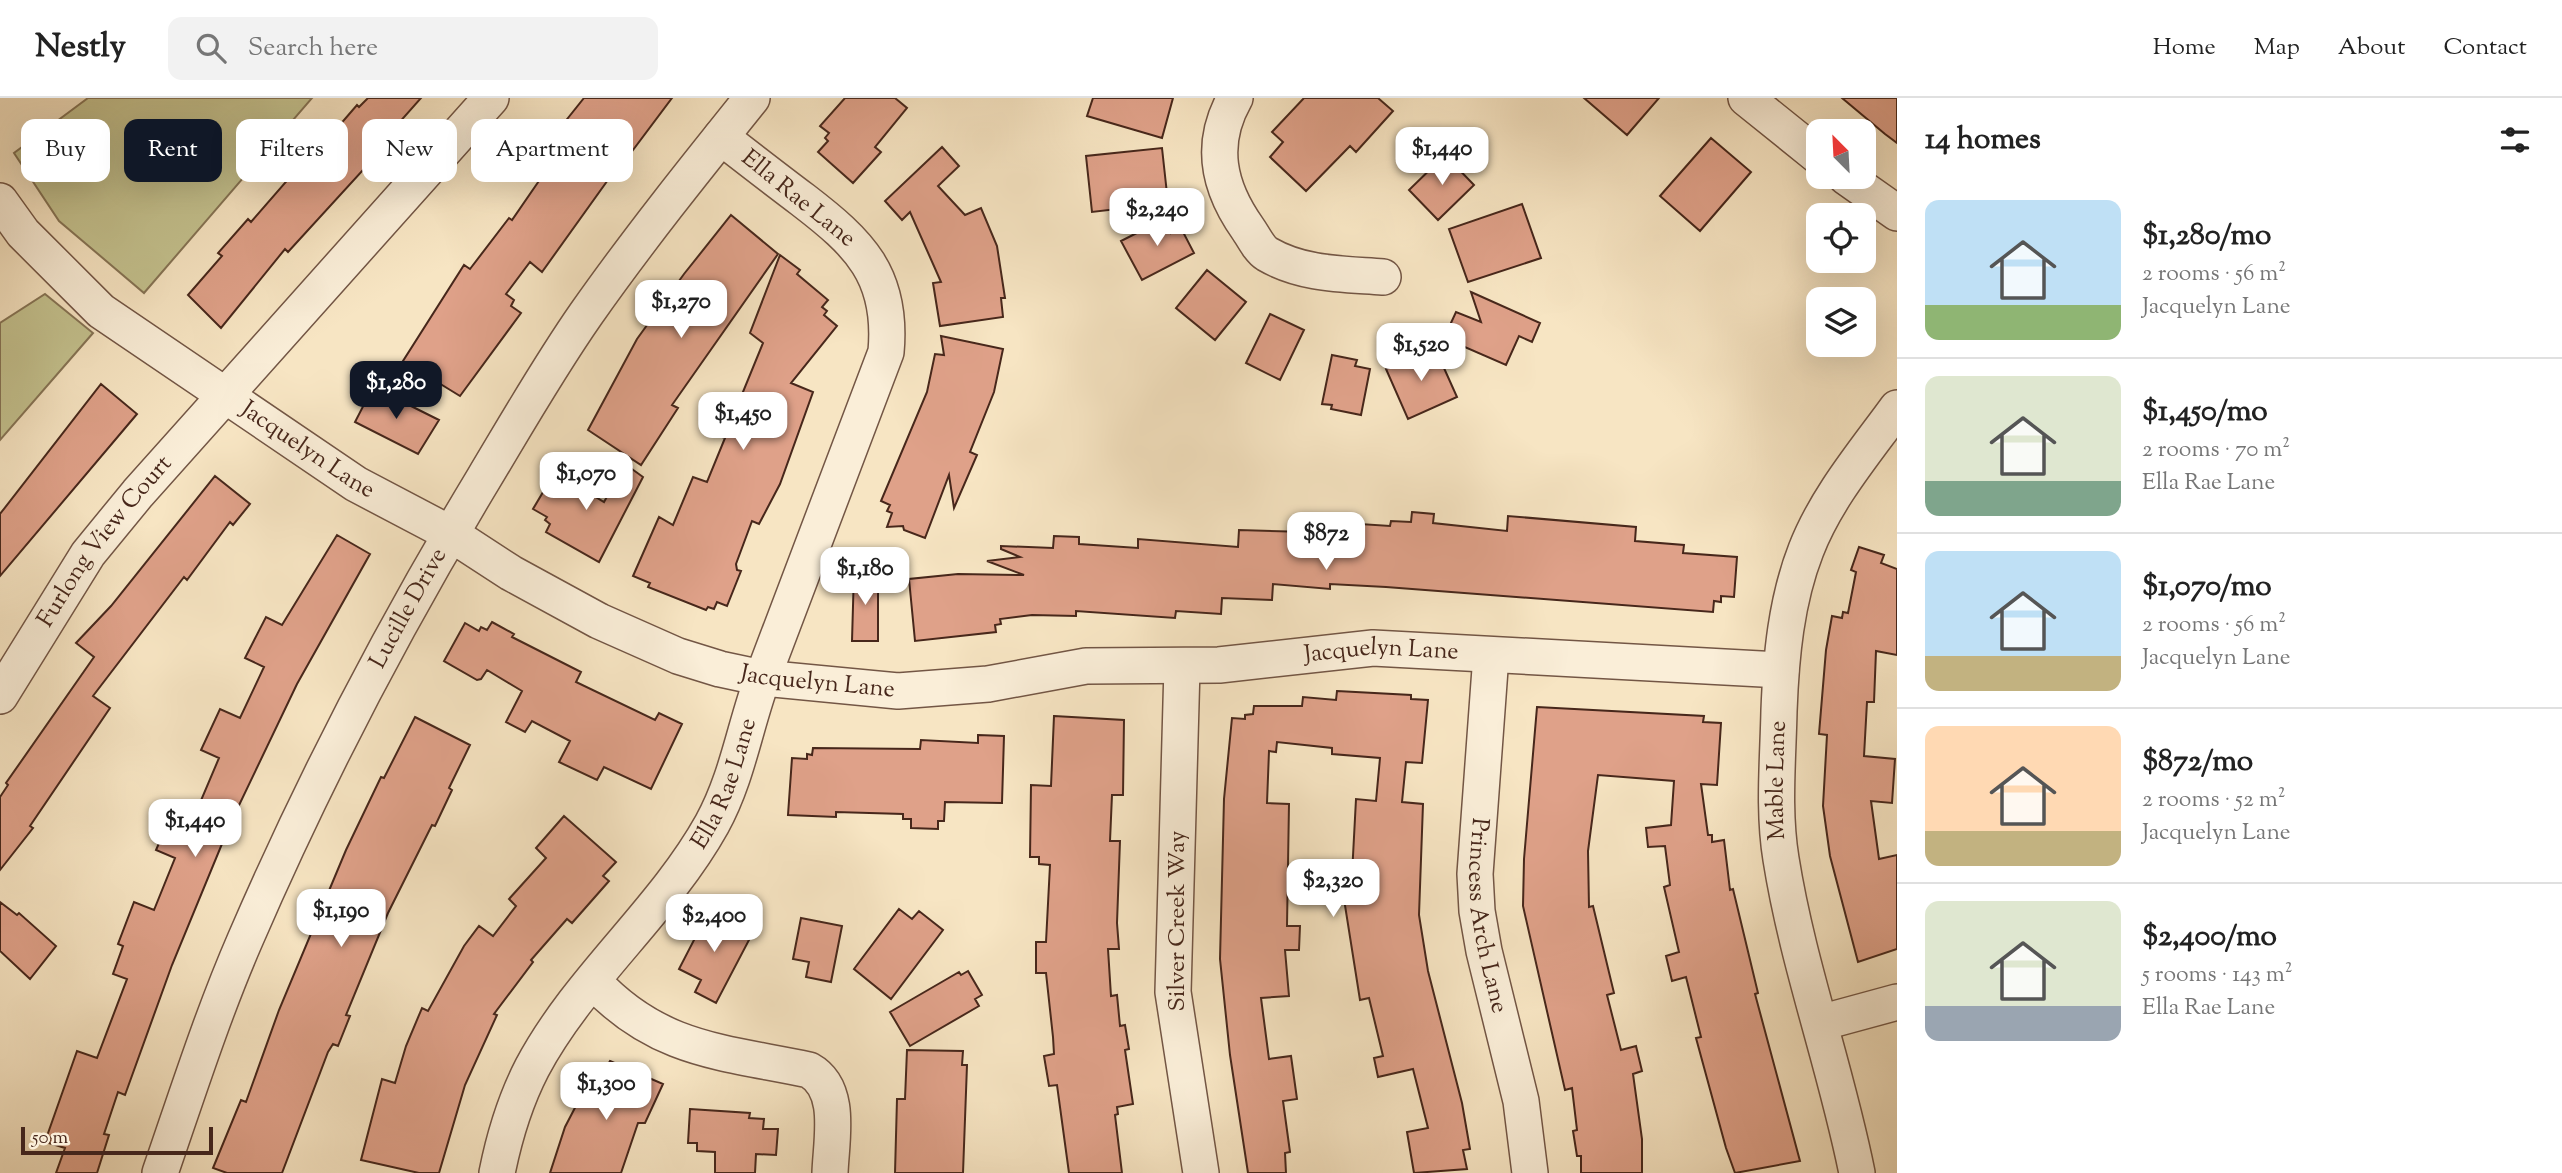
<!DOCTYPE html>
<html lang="en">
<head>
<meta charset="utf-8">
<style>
	:root { --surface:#fff; --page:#f2f2f2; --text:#222; --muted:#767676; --line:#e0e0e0; --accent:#111827 }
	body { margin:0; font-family:"Sorts Mill Goudy",serif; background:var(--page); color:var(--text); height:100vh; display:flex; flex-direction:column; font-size:26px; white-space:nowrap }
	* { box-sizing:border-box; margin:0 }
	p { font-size:23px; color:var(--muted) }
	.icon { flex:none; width:38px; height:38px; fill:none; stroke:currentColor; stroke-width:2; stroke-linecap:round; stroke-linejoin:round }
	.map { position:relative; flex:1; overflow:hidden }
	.details { display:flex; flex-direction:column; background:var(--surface); width:665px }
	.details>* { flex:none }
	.banner { position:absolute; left:21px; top:21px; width:665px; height:63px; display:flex; gap:14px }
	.needle { width:46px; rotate:336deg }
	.controls { position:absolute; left:1806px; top:21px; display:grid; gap:14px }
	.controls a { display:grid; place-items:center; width:70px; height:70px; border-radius:14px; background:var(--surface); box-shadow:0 7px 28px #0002; font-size:35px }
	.scale { position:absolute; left:21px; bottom:18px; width:192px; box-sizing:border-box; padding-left:7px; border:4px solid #47271b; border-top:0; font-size:19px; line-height:24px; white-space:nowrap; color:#47271b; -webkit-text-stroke:5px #faeed8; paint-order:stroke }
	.price { position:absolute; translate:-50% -60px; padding:0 16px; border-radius:14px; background:#fff; color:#222; font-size:23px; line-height:46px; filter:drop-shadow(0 2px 4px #0008) }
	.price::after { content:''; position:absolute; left:50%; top:42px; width:21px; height:16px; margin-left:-10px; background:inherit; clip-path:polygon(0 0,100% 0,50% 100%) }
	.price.on { background:var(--accent); color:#fff }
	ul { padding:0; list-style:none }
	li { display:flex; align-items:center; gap:21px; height:175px; padding:0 28px }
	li+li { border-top:2px solid var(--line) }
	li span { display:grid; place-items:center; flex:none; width:196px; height:140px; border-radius:14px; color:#555 }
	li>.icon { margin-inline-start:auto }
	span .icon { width:84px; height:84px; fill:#fffc; stroke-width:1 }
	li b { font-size:30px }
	h2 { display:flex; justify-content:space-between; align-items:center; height:84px; padding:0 28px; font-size:30px }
	.pill { padding:0 24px; border-radius:14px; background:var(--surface); box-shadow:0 7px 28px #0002; font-size:24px; line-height:63px }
	.pill.on { background:var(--accent); color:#fff }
	header { display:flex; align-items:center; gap:42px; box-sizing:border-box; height:98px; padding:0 35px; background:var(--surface); border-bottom:2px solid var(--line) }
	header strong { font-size:33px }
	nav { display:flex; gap:38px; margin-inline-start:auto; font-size:24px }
	.search { width:490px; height:63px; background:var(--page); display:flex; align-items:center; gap:18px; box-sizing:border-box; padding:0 24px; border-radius:14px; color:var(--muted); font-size:26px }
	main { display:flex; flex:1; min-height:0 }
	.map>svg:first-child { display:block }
	.green { fill:#c4c28f; stroke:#867455; stroke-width:2 }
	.building { fill:#dfa189; stroke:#47271b; stroke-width:2 }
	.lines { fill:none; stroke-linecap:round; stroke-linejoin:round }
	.minor-casing { stroke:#735645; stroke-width:38 }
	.minor { stroke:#faeed8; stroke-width:35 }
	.labels { text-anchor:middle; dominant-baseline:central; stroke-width:6; stroke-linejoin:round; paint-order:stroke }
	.street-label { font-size:24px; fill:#47271b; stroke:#faeed8 }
</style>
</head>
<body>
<header>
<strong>Nestly</strong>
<div class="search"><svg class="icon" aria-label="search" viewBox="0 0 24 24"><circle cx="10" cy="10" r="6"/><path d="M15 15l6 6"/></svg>Search here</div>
<nav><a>Home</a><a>Map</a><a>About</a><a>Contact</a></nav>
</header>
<main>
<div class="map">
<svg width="1897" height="1075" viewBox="0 0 1897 1075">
	<rect width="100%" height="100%" fill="#f7e5c3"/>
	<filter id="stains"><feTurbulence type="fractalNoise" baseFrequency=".00286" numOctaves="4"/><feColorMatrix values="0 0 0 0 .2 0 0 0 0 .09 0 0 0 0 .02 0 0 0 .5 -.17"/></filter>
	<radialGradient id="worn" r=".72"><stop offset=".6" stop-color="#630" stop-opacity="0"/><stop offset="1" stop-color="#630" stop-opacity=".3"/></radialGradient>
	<!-- green -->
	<path class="green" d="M88,0H312L144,195L59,123L14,55Z
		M45,196L93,235L0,342V225Z"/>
	<!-- building -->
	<path class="building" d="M368,0H421L381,45L385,48L288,154L285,151L221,230L188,197L222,158L218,155L248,121L251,124L304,63L307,65L357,7L359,9Z
		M584,0H672L630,56L628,54L542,174L530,164L506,196L514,202L511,208L521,215L460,298L403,263L464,167L470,171L509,120L512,122L543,77L536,72L564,33L560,30Z
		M845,0H895L907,10L875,49L881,54L853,85L818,54L828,43L825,40L829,35L820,28Z
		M1093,0H1173L1162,40L1087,18Z
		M1304,0H1378L1393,13L1356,54L1350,48L1306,93L1270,59L1283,44L1272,34Z
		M1584,0H1659L1627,37Z
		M1842,0H1897V45L1885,36Z
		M1711,40L1751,74L1700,133L1660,98Z
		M942,49L959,68L938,88L965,117L981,110L997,148L1005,200H1001L1003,219L940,228L933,185L941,184L910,114L902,122L885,103Z
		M1162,50L1168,105L1092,114L1086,58Z
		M1445,57L1474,87L1438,122L1409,92Z
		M1522,106L1541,160L1468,184L1449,131Z
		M731,117L778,156L672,307L678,310L641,367L588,332L637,241L684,176Z
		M1170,118L1171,135L1181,130L1194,155L1142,182L1121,143Z
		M780,157L800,172L797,176L828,202L822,209L827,213L824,217L837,228L791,285L813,294L780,386L759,426L752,423L736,466L737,472L741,473L727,508L717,504L714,511L708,509L706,512L648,489L650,485L633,478L659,419L673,427L693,379L707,384L725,340L711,335L720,311L734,316L763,245L750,235Z
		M1207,172L1246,204L1215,242L1176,210Z
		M1471,194L1540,225L1532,244L1519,238L1506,267L1444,240L1456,214L1481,224Z
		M1270,216L1304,232L1280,282L1246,265Z
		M941,238L1003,251L994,294L970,354L977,357L954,410L949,377L925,440L904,432L903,428L887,429L892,415L887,413L890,407L881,403L927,294L935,256L944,257Z
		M1435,250L1457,299L1408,321L1386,271Z
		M1332,257L1357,262L1355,268L1370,271L1361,317L1331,311L1332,307L1322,306Z
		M101,286L137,316L0,478V416Z
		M373,289L439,322L418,356L355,324Z
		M625,366L643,379L599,464L546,434L550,426L545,422L547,419L533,411L555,374L604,404Z
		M215,378L250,406L233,427L230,424L187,482L184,479L93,598L110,610L30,728L33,730L0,772V699L8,687L6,685L94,559L76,545L111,508Z
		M1412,414L1434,416L1433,425L1507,433L1508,418L1636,429L1635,443L1684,447L1683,455L1737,459L1734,499L1721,498V504L1714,503L1713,514L1386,489L1330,486V491L1273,486L1272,502L1222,500L1221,516L1176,513L1175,520L1076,513V518L1032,517L1000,521L1001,526L995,527L996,534L915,543L909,481L958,476L1024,477L987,463L1020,459L1001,451V448L1053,450L1054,438L1079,439V446L1138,450V441L1238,449L1239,432L1344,435L1345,425L1390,428L1391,423L1411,424Z
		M337,437L370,456L297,586L231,724L172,867L125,997L118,994L104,1036L109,1037L97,1075H56L65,1050L49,1045L51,1039L47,1038L77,953L97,960L127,881L113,876L123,848L118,846L134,804L154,812L175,760L156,752L174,711L194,719L219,660L201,652L220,611L240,620L264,569L245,560L266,519L282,527Z
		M1859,449L1884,457L1881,465L1897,471V557L1876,553L1874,604H1867L1864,658L1895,661L1892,705L1871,703L1879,761L1897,757V851L1858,864L1830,758L1823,708L1827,637L1819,636L1826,552L1832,518L1842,520L1843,514L1848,515L1856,474L1851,472Z
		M854,473L878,474V543H852Z
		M492,524L514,536L512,539L581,574L576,584L655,622L659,615L682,626L651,691L604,669L597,682L559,664L570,643L532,623L525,634L506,624L522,593L487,572L481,581L477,582L444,563L465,525L479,533L481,529L487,532Z
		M1337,593L1411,597V601L1428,602L1422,665L1406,664L1402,704L1423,706L1419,817L1428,873L1462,1005L1470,1051L1463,1052L1467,1071L1414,1075L1407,1034L1428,1030L1413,971L1378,979L1374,960L1383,958L1369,900L1360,902L1344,801H1340V777H1352L1356,701L1376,703L1380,660L1332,656V650L1277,644L1276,654L1269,653L1267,705L1289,706L1287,828H1300L1299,852H1285L1289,898L1261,900L1269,961L1291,958L1297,1001L1283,1003L1290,1054L1285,1055L1286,1075H1248L1230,957L1220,861L1224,701L1232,620L1245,621V617L1253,616L1254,608H1302L1303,599L1336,602Z
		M1537,609L1704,618L1703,624L1721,625L1717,687L1701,686L1708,737H1712V744L1724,742L1730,792L1733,791L1758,895L1755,896L1800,1063L1735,1075L1726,1050L1696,940L1701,939L1686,879L1672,883L1666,858L1679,854L1664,789L1670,787L1665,748L1648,749L1646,730L1671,727L1674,683L1598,677L1588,753L1589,809L1593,808L1614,895L1607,897L1621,952L1636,948L1642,973L1633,976L1642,1041V1075H1581V1058H1577L1573,1033L1577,1032L1572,990L1565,992L1523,808L1524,761Z
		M1054,618L1124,622L1123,697H1112L1110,743H1120L1117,825L1119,851H1108L1111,898L1117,897L1120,928L1125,927L1129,951L1125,952L1133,1006L1117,1009L1118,1016L1115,1017L1122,1075H1069L1057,987L1049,988L1044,958L1054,956L1053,939L1046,875H1036V844H1046L1050,767L1039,766V759H1030L1031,687L1051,688Z
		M415,619L470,647L449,690L452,692L435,728L432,727L388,815L346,917L350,918L338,948L333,946L328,954L282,1075H227L213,1070L241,1002L246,1004L279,912L346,752L381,679L384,680Z
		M978,637L1004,638L1002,705L945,704L944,723H938V731L911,730V721H903V716L836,714V719L788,717L792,660L807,661V656L812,657L813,650L920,651L921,642L978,645Z
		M564,718L616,764L603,778L609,783L572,825L567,821L531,862L533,864L494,916L497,917L465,987L439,1075H419L361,1062L382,981L395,985L406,948L422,910L428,913L464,848L479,828L493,838L516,808L509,801L546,760L536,750Z
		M0,804L17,817L19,815L56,848L30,881L0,853Z
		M711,809L739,823L733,834L749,842L716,905L695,894L701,882L679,871Z
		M899,811L912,821L919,813L943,832L891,901L854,871Z
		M801,820L842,828L831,884L806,879L809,864L793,861Z
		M968,873L982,897L975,901L979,908L910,948L890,914L959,874L961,877Z
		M907,952L963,953L962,967H967L963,1075H895L897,1001H905Z
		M610,963L663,986L645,1025H638L621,1075H550L565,1029L592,977L600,980Z
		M690,1011L750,1015L749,1020L764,1021L763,1031H778L776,1057L756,1056L755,1075H715V1054L697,1053V1045H688Z"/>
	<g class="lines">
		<defs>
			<g id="minor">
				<path d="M1235,0C1209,46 1218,89 1248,131C1253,138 1259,151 1267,156C1303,177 1344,176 1383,179"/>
				<path d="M1746,0L1818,58"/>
				<path d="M1846,79L1897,115"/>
				<path id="s1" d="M0,103L23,135L101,213L356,386L451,436L511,475L599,523L678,558L720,571L762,580L898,593L988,586L1086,568L1219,567L1373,550L1781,572"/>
				<path id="s2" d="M1491,557L1475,776L1477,813L1484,853L1521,1003L1530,1075"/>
				<path d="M1182,569L1173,894L1201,1075"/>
				<path id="s3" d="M0,598L88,456L138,395L491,0"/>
				<path d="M594,884C658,953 724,954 809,972C843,991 831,1042 830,1075"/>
				<path d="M1820,925L1897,904"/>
				<path id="s4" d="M160,1075C187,997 212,918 245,842C314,682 394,529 484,380C517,325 549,269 586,216C638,142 695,71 752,0"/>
				<path id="s5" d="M497,1075C504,1040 516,1001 532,970C579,881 663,814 712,726C738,679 745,626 764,576C804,468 846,361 886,254C893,177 859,145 803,102C775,81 748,60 721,39"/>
				<path id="s6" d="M1857,1075C1836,969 1798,868 1781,761C1773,713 1778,662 1779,613C1781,559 1786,503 1806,452C1826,400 1865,354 1897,310"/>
			</g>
		</defs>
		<!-- minor casing -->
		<use href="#minor" class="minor-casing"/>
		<!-- minor -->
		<use href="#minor" class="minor"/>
	</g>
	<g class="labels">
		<!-- street labels -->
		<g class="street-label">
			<text transform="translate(798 101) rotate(39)">Ella Rae Lane</text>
			<text stroke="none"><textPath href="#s1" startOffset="399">Jacquelyn Lane</textPath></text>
			<text stroke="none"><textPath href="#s3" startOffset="187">Furlong View Court</textPath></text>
			<text stroke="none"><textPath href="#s4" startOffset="618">Lucille Drive</textPath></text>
			<text stroke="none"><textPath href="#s1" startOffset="1533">Jacquelyn Lane</textPath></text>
			<text stroke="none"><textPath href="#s1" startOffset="966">Jacquelyn Lane</textPath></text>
			<text stroke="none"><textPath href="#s6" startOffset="402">Mable Lane</textPath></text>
			<text stroke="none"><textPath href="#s5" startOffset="457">Ella Rae Lane</textPath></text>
			<text stroke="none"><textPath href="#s2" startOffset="262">Princess Arch Lane</textPath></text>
			<text transform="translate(1178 823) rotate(-90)">Silver Creek Way</text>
		</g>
	</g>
	<rect width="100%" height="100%" filter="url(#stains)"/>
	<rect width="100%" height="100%" fill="url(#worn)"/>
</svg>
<div class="controls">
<a><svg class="needle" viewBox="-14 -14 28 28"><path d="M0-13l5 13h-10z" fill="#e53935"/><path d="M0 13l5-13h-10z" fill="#767676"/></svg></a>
<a><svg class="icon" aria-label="locate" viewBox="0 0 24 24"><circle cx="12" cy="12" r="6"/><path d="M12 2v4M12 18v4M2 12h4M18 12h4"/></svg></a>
<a><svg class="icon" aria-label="layers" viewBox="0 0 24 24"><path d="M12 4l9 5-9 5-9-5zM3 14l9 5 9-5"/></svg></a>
</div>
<div class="scale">50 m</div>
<b class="price" style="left:1442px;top:89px">$1,440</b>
<b class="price" style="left:1157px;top:150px">$2,240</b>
<b class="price" style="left:681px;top:242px">$1,270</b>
<b class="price" style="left:1421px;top:285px">$1,520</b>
<b class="price on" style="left:396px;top:323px">$1,280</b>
<b class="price" style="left:743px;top:354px">$1,450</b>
<b class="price" style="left:586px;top:414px">$1,070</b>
<b class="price" style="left:1326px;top:474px">$872</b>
<b class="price" style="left:865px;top:509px">$1,180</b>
<b class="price" style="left:195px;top:761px">$1,440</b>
<b class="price" style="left:1333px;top:821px">$2,320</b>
<b class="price" style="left:341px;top:851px">$1,190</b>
<b class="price" style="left:714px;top:856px">$2,400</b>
<b class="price" style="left:606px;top:1024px">$1,300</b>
<div class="banner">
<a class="pill">Buy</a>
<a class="pill on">Rent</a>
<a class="pill">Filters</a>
<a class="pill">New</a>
<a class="pill">Apartment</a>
</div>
</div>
<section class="details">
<h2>14 homes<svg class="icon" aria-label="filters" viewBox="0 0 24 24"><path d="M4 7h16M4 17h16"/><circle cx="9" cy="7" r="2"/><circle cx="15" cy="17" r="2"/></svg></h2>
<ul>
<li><span style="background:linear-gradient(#bfe0f5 75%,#8fb573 0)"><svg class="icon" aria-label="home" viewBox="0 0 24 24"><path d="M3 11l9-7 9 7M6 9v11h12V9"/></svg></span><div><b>$1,280/mo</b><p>2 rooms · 56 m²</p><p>Jacquelyn Lane</p></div></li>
<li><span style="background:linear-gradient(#dfe7d0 75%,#7fa58c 0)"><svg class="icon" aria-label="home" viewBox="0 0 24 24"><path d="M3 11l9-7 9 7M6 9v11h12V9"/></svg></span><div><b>$1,450/mo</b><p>2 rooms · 70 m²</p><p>Ella Rae Lane</p></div></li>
<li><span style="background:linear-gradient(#bfe0f5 75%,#c2b280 0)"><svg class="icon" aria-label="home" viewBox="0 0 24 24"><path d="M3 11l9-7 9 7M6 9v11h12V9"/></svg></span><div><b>$1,070/mo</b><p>2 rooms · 56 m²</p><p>Jacquelyn Lane</p></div></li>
<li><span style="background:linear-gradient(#ffd9b3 75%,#c2b280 0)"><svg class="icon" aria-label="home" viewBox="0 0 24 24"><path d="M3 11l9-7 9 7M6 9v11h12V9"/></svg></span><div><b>$872/mo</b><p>2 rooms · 52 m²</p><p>Jacquelyn Lane</p></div></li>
<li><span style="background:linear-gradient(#dfe7d0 75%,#9aa5b1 0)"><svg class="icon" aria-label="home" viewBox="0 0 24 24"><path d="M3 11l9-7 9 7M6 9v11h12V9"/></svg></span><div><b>$2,400/mo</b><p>5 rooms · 143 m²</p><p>Ella Rae Lane</p></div></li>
</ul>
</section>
</main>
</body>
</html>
